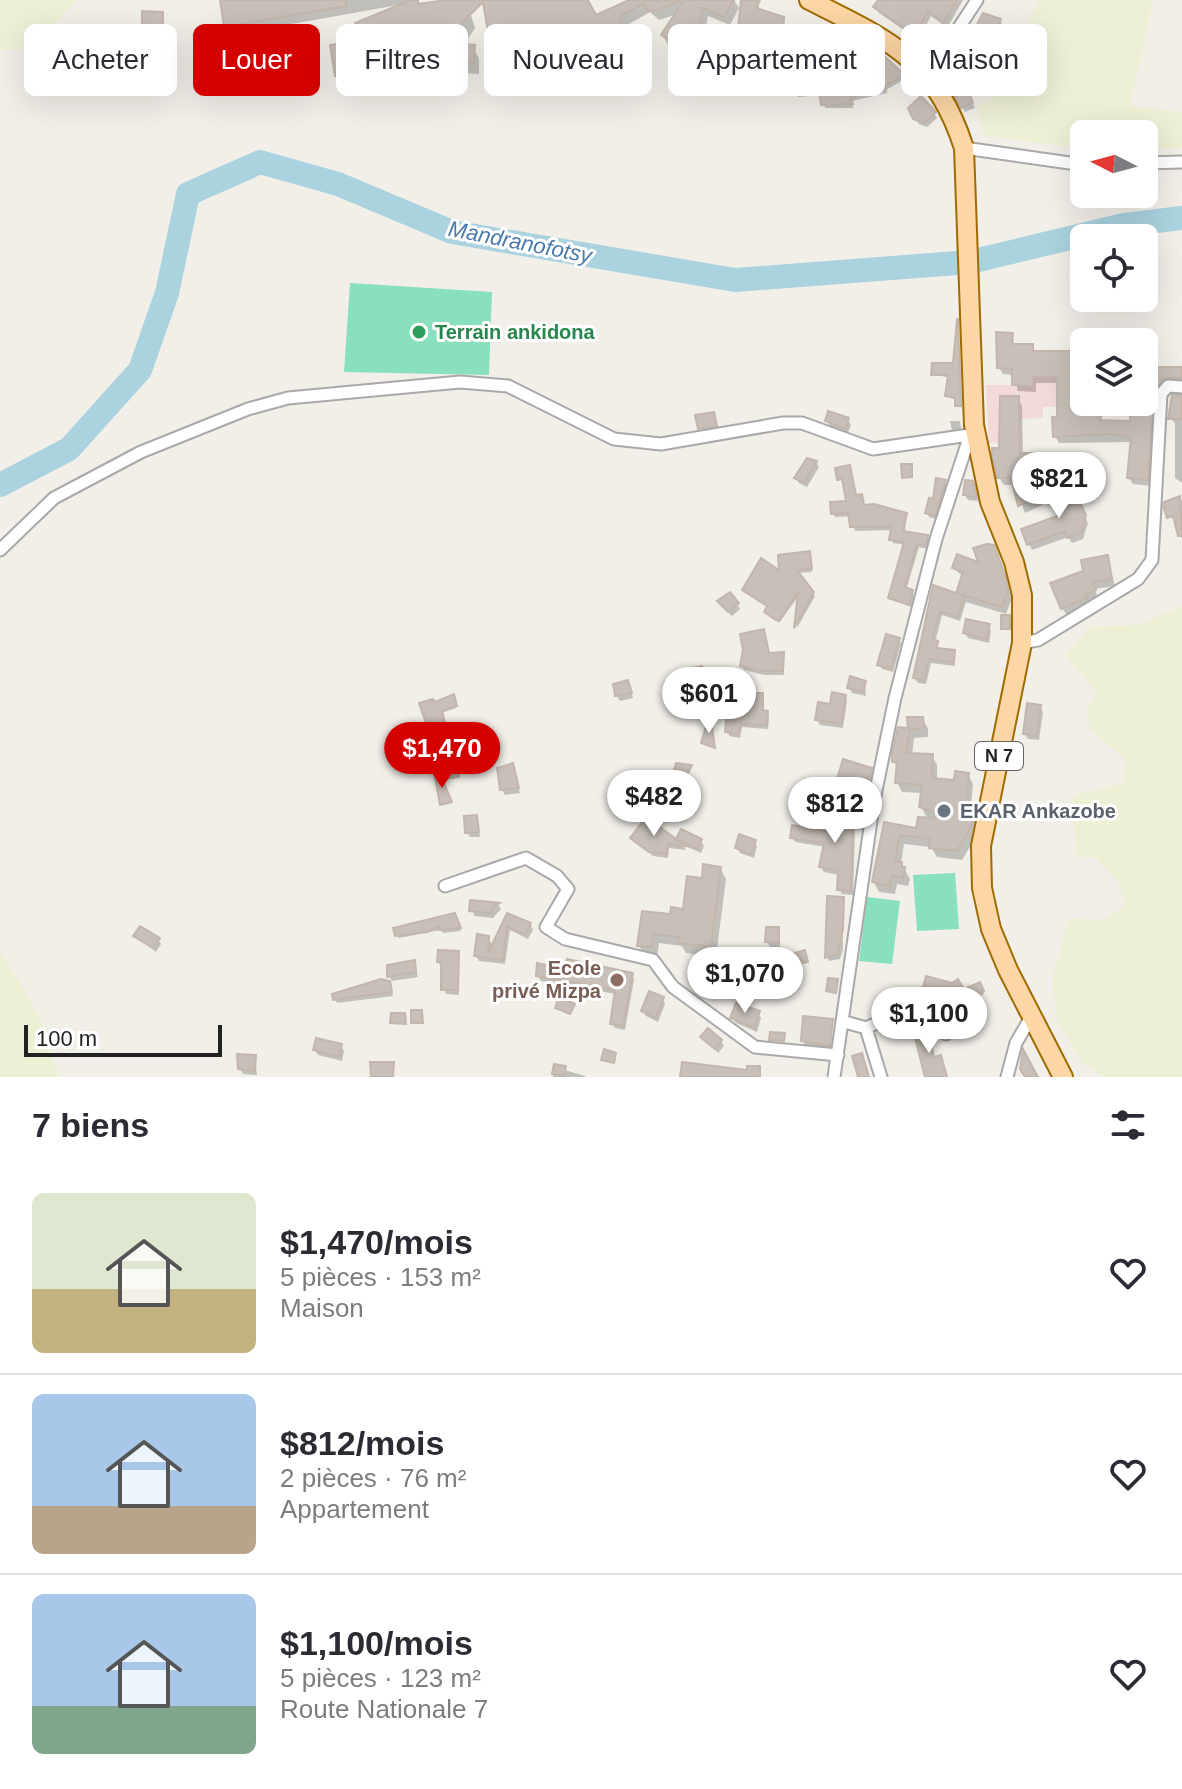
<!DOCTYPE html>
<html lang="fr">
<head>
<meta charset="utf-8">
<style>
	:root { --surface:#fff; --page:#f2f2f3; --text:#2b2b33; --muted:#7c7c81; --line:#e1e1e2; --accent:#d40000 }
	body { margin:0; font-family:Helvetica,sans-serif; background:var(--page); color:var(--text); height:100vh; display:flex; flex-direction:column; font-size:30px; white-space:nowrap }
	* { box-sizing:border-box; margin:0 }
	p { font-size:26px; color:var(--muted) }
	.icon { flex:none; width:44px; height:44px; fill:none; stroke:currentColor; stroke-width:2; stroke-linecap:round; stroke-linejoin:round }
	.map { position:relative; height:1077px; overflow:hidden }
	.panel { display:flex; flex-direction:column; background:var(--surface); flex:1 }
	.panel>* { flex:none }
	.banner { position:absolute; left:24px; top:24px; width:1134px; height:72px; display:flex; gap:16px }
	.needle { width:52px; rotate:276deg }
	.fabs { position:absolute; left:1070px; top:120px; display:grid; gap:16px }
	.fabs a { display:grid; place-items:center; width:88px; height:88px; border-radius:12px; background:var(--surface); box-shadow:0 8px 32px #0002; font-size:40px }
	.scale { position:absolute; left:24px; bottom:20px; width:198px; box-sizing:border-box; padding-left:8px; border:4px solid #222; border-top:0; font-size:22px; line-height:28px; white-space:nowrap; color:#222; -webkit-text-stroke:6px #fff; paint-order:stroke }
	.price { position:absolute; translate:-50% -68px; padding:0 18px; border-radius:28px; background:#fff; color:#222; font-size:26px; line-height:52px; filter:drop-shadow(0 2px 4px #0008) }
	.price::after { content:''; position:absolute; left:50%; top:48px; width:24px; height:18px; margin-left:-12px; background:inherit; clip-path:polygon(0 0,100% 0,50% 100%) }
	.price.active { background:var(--accent); color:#fff }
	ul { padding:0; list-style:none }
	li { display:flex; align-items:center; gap:24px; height:200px; padding:0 32px }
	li+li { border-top:2px solid var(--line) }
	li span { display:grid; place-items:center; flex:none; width:224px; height:160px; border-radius:12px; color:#555 }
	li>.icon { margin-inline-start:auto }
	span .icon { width:96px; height:96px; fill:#fffc; stroke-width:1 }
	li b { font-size:34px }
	h2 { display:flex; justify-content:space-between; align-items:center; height:96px; padding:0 32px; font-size:34px }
	.tag { padding:0 28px; border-radius:12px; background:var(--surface); box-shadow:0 8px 32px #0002; font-size:28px; line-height:72px }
	.tag.active { background:var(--accent); color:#fff }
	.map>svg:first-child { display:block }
	.commercial { fill:#f2dad9 }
	.farmland { fill:#eef0d5 }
	.pitch { fill:#88e0be }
	.shadow { fill:#0003 }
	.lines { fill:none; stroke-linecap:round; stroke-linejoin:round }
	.river { stroke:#aad3df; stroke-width:24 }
	.building { fill:#c7bfb8; stroke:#c4b6ab; stroke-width:2 }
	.street-casing { stroke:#a9a9a9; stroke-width:15 }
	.primary-casing { stroke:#a06b00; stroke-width:22 }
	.street { stroke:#fff; stroke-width:11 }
	.primary { stroke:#fcd6a4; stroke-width:18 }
	.leisure-dot { fill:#2e9e5b; stroke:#fff; stroke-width:3 }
	.worship-dot { fill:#6b7280; stroke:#fff; stroke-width:3 }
	.education-dot { fill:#8d6e63; stroke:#fff; stroke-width:3 }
	.labels { text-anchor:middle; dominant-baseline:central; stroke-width:6; stroke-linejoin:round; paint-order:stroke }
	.shield { fill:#fff; stroke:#646464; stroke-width:2 }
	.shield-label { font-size:18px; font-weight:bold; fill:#222 }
	.leisure-label { font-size:20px; font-weight:bold; fill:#27864d; stroke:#fff; text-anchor:start }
	.worship-label { font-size:20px; font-weight:bold; fill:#5b616d; stroke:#fff; text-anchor:start }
	.education-label { font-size:20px; font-weight:bold; fill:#785e54; stroke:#fff; text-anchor:end }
	.water-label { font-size:22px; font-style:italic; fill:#4a7aab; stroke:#fff }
</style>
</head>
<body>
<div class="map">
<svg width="1182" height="1077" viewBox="0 0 1182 1077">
	<rect width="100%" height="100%" fill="#f2efe9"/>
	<!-- commercial -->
	<path class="commercial" d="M1013,344H1033V351H1077L1078,406L1043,407V418L1019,419L1020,442L989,443L986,385H1012Z"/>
	<!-- farmland -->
	<path class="farmland" d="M0,0H76L52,27L25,49L0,50Z
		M1039,0H1153L1130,106L1182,112V148L1144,149V134H1084V149L986,136L976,106L994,98Z
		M1182,606V1077H1106L1083,1064L1056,1019L1052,979L1069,918L1105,920L1125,905L1118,882L1096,858L1075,856L1073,795L1122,784L1126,760L1090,729L1087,710L1097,693L1065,655L1090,627L1139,625Z
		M0,951L38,1013L59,1077H0Z"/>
	<!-- pitch -->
	<path class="pitch" d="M350,283L492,292L489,375L344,372Z
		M955,873L959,929L917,931L913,875Z
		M867,897L900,901L892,964L859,961Z"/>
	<!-- shadow -->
	<path class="shadow" d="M222,0H412L413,6L466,0L475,28L463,46L472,47L479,58V74L432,71L411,60L384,67V75L367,78L368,83L344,87L337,76L332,47L364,41L398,5L230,35Z
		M485,0H589L596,18L631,0H734L739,8L730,25L708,16L705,33L731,46L736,56L729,72L712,64L709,69L668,45L663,35L678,14L659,20L650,12L622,28L626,33L603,45L607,80L543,87L528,44L496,47L490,38Z
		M743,0L758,3L760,12L783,19L785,35L766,31L758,51L742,42L739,37Z
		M880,0H963L947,28L931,16L914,47L906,38L908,33L879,13L876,7Z
		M162,14L164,32L147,31L144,25Z
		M1000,21L1003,25L996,39L993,38L982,66L958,57L955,52L973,36Z
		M810,46L873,58L877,52L897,67L905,79L886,90L887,93L852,101L853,108H825L822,95L798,97L795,93L799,51Z
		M128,47L130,75L152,72L157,84L132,94L91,81L88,76L109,53Z
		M944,74L962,95L970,97L975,108L965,112Z
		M911,109L934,113L937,118L927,127L919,124Z
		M958,330L962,409L957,400L947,396L950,378L933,374L954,365Z
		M1012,335L1015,346H1032L1036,353L1084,352V402H1102V422L1132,423V402H1144V369H1182V386L1168,384L1151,486L1133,484L1129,478L1132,442L1059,443L1055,436L1059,419V383H1036V392L1018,391L1014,375L1003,374L999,367Z
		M1182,395V483L1175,478V423L1170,418L1171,399Z
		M1018,398L1022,406L1023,455H1034L1038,463L1037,484L1042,505L1025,513L1015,485H1004L999,477L1001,450Z
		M848,420L851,425L848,433L830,426L827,421Z
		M950,421H960L961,429L952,430Z
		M816,462L819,467L807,487L799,483L796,478Z
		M849,467L856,497L861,496L864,507L906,515L905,533L927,536L929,540L927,549L919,547L906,590L914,595L911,607L890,598L906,545L893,543L892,530L855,531L851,516L835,517L833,513L848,503L844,482L839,479Z
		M945,482L947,486L936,519L929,517L927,513Z
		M972,483L975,488L978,501L968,500L965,495Z
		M1076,498L1088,523L1083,539L1072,543L1068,537L1032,550L1029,544L1062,516Z
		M1182,500V539L1166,503Z
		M993,547L1012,598L1006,614L966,602L960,621L942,615L935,642L939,650L954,652L955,666L931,663L926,684L918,683L915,678L934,588L961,597L958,593L963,577L954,568L981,565Z
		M809,554L812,572L797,573L815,596L797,628L800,594L779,623L768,615L769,608L744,590L782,574Z
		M1107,557L1115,586L1095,589L1098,598L1088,602L1090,606L1067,615L1062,608L1085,572Z
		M737,604L740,609L732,616L722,606Z
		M988,626L991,631L989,643L968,638L965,633Z
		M899,639L901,643L893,672L882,669L880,665Z
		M782,654L784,675H764L744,670L742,665L769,655Z
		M689,671L703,672L709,708L696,709L694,706Z
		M865,683L866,696L852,693L849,687Z
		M630,687L633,698L620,701L617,696Z
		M762,695L764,712L769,717L768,729L742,727L740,738L729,736L730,696Z
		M844,696L847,701L843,728L820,725L817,720Z
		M454,698L456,708L441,713L458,778L444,780L437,758L435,730L430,728L434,705Z
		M1040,707L1043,712L1039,740L1028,739L1025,734Z
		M909,719H922L928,728V737L914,738L912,755L932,756L937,765V780L956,782L968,775L973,784L971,805L978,823L977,835L962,860L937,857L931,847L904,844L901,863L910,879L908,886L897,884L895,894L879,892L874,882L885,824L918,830L928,819L921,807L923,793L902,792L897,782L898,769L894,762L899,729L910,730Z
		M512,766L520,793L505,795L502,790Z
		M871,769L874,775L868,795L841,787L838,782Z
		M861,815L863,830L855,829L853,895L841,894L839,875L824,872L821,867L825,847L795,842L793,838L833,834Z
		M476,817L480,837H470L467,832Z
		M646,820L683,846L679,839L701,841L704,846L701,853L683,845L686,850L669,848L668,858L653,856L633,838Z
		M754,841L757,846L754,858L740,853L737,848Z
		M720,868L726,879L716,957L686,953L682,946L659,943L657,957L645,956L639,946L672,916L685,911L703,880Z
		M842,899L843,950L840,959L829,961L827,957Z
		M472,902L498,905L501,909L493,918L474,916Z
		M454,915L461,931L443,933L441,930L399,938L396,935Z
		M508,915L530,924L533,930L528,939L510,930L505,964L479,961L476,956L488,938L493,946Z
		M778,929L780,947H770L767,942Z
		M135,936L158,939L161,944L156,952Z
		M457,953L459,995L446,994L439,962Z
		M414,962L418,977L392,981L389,976Z
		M567,971L632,975L634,980L625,1030L615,1028L612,1023L616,994L541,981L538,976Z
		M738,980L741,985L738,999L722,996L719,990Z
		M979,984L984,994L973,1000L971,1013L944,1010L943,994L926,986L964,992Z
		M391,987L393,996L337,1003L335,999Z
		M662,998L665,1004L658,1022L646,1016L643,1011Z
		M758,1013L761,1018L757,1032L736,1023L732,1018Z
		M831,1021V1049L805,1045L803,1041Z
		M703,1037L721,1041L724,1046L718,1053Z
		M341,1046L344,1051L342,1061L318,1055L315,1050Z
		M255,1057L257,1075L243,1074L240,1069Z
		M555,1067L585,1076L586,1077H553Z"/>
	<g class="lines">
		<!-- river -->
		<path class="river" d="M0,485L69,449L140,370L167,293L188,194L260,162L338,184L452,232L735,280L970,262L1124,225L1182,218"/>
	</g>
	<!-- building -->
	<path class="building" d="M220,0H346L347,6L224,27Z
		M411,0H418V4L446,0H588L596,15L629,0L681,1L653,11H647L644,3L619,17L622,23L598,35L603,70L536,78L524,35L489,38L483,2L461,24V30L451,43L475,45L474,64L424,60L404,50L379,56L378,64L362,67L363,72L335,76L330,45L361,40L355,23Z
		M684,0H734L724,17L703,8L699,27L732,45L724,63L707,56L703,60L661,35Z
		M741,0H760L756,8L784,17L783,31L764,26L755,47L737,37Z
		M878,0H957L943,23L928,11L915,35L873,7Z
		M142,11L163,12V27L142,26Z
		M983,13L1001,19L994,36L990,34L980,62L953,52L967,31L972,34Z
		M819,26L839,37L842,33L853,36L862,48L873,55L876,50L880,52L905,75L885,86L886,90L851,97L853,104L821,105L819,91L794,94L780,56L787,42L798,48L802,40L809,44Z
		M107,45H129L128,73L150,65L156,79L128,89L86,76L88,50L107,51Z
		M952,68L962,92L968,90L973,103L961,108L942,73Z
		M921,96L936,112L924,123L913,119L908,108Z
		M957,319H958L961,406H955V398L945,396L948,375H931L932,363H953Z
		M996,332L1013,333L1012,344H1033V351H1084V402H1100L1099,420L1130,421V402H1144V367H1182V378H1164L1153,393L1148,480L1127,478L1131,437L1111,434L1053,437L1052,417H1057V377H1033V386L1012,385V369L997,368Z
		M1172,395H1182V419H1168Z
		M1000,396H1019L1020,453H1035L1034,488L1038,497L1018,506L1011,478H997L992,455V448H999Z
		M828,411L849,418L846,429L825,421Z
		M714,412L717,426L698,429L695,415Z
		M807,458L817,461L804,483L794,478Z
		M901,464H912V477L902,478Z
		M850,465L856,495L862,494L864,505L874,504L907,513L903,531L928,535L926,545L917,544L905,587L913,590L909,605L888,598L904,542L889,540L891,527H850L848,513L831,514L830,502L846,501L842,479L837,480L835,468Z
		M936,478L946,480L935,516L925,513L929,498L933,499Z
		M965,480L973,481L977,497L963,495Z
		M1074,490L1086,515L1081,533L1067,538L1065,531L1027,545L1021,529L1060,515L1054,496Z
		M1180,496L1182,536H1178L1173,516L1167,518L1163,506L1164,502Z
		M987,544L994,545L1005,575L1008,589L1002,607L956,593L963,572L952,568L957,554L978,562L973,548Z
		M810,551L812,569L797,570L814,592L794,628L798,592L780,620H776L764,612L767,606L742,590L761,558L779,570L778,555Z
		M1108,555L1112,579L1092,582L1096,590L1085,594L1087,598L1061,609L1050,583L1083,571L1081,560Z
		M933,585L964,596L958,617L940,611L932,639L938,641L937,648L955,650L954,662L929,659L924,680L913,678Z
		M730,592L739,603L728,612L717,601Z
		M1001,615H1010V629H1001Z
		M966,619L990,624L986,639L963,633Z
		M764,629L769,653L784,652L783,671H760L740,666L743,650L740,634Z
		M886,634L900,638L891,669L877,665Z
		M702,666L709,704L692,706L687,669Z
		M850,676L866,681L863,692L847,688Z
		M628,680L632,693L615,696L613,684Z
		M832,692L846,695L841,724L815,720L818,702L830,704Z
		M747,693H763V710L768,711L767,725L741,724L738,735L725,732L728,695L746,696Z
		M454,694L457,706L442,711L459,777L442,779L435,759L433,728L428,729L419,703L433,699L435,702Z
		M1027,703L1041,705L1037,736L1023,734Z
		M710,713L715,748L701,743Z
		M907,717H923L924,728L910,729L906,753L933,754L932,778L954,780L955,771L969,773L967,794L973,812L972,825L957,851L929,848L930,839L900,835L895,860L902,862V867H905L903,878L892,876L890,886L872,882L884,822L916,828L918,817L940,818V814L919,807L922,785L895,783L897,762H892V753L898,727L908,728Z
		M843,759L872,768L865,791L836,782Z
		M513,763L519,788L500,790L497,768Z
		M676,763L692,765L687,775H673Z
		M438,770L452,802L440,805L434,772Z
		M833,811L862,813V826L853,825L851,891L837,890L838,871L819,867L824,843L790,838L792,825L831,832Z
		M477,815L479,832L465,833L464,816Z
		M646,817L686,846L668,844L667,854L649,852L630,838Z
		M681,829L702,839L698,849L676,839Z
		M739,834L756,840L751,854L735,848Z
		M703,864L721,867L711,947L678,943L679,937L653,934L652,947L637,946L642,911L670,914L671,907L683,909L687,876L702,878Z
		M827,896L844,897L843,929L838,954L825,958Z
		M470,900L492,902L500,903L492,908L491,913L469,911Z
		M455,913L461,928L439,930L440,926L427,932L395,936L393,928Z
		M507,913L531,923L525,935L507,926L503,960L474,956L477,934L489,936L488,953Z
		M140,926L160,938L153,948L133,936Z
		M766,927H779V943L765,942Z
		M438,950L459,951L458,990H441V962H437Z
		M805,950L808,962L798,964L795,953Z
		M567,959L633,973L623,1026L610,1024L615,990L536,976L537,963L565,969Z
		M415,960L416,972L387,977V965Z
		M720,975L739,978L736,994L717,991Z
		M926,976L952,983L958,979L964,989L980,982L984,991L972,997L970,1011L940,1007L942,991L923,987Z
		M828,978L838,979L836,993L826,991Z
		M381,979L390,981L392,992L333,1000L332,994Z
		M649,991L664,997L656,1018L641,1011Z
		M559,997L575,1004L570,1014L555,1008Z
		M736,1003L760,1011L754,1028L730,1018Z
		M411,1010H422L423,1023H411Z
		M391,1013H405L406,1024L390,1023Z
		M803,1016L833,1019L830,1046L801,1041Z
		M927,1027L934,1057L941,1055L947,1077H925L913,1030Z
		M708,1028L722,1040L715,1049L700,1037Z
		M770,1032L785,1033L784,1041L769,1040Z
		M316,1038L342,1044L339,1057L313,1050Z
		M604,1049L616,1053L614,1063L601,1060Z
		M1023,1049L1038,1077H1025L1020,1069Z
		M862,1053L869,1077H858L852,1056Z
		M237,1054L256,1055L255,1071L238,1069Z
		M370,1062H394L393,1077H371Z
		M682,1062L747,1070V1066H760V1077H680Z
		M554,1064L566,1066L564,1076L552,1074Z"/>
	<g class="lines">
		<defs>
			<path id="street" d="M928,75L977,0
				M964,148L1084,165
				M1144,163L1182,162
				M0,550L54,498L141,452L248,409L288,398L460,382L508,386L614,439L661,444L783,423H802L873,449L969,435
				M1022,643L1038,640L1138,579L1152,560L1161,394L1168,386L1182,387
				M445,886L526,858L557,876L568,889L546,927L565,939L653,960L673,987L755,1047L838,1055
				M842,1021L866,1028L892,1016H927L946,1034
				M866,1028L881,1077
				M834,1077L874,800L895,698L936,539L972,429
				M1007,1077L1016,1043L1031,1017"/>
			<path id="primary" d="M809,0C888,40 935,58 964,148L974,425L990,502L1014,562L1022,595V643L981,846L982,888L991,929L1008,970L1063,1077"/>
		</defs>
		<!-- street casing -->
		<use href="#street" class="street-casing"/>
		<!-- primary casing -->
		<use href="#primary" class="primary-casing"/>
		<!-- street -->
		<use href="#street" class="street"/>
		<!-- primary -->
		<use href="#primary" class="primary"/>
	</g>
	<!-- markers -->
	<circle class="leisure-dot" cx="419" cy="332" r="8"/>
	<circle class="worship-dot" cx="944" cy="811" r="8"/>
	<circle class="education-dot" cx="617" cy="980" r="8"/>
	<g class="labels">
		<!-- shield labels -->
		<rect class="shield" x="975" y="742" width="48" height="28" rx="6"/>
		<g class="shield-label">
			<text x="999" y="756">N 7</text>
		</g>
		<!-- leisure labels -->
		<g class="leisure-label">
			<text x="435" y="332">Terrain ankidona</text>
		</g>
		<!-- worship labels -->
		<g class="worship-label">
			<text x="960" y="811">EKAR Ankazobe</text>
		</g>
		<!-- education labels -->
		<g class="education-label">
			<text x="601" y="968">Ecole<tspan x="601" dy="23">privé Mizpa</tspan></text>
		</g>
		<!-- water labels -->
		<g class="water-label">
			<text transform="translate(520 242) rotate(11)">Mandranofotsy</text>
		</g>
	</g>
</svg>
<div class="fabs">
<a><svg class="needle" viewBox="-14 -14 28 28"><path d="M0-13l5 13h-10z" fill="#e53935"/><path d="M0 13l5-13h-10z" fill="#7c7c81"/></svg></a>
<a><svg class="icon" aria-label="locate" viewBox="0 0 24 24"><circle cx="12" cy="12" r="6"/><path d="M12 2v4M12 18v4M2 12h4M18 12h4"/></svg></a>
<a><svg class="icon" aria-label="layers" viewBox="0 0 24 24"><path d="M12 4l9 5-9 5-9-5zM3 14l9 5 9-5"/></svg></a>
</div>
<div class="scale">100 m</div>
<b class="price" style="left:1059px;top:520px">$821</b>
<b class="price" style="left:709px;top:735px">$601</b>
<b class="price active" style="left:442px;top:790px">$1,470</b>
<b class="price" style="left:654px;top:838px">$482</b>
<b class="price" style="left:835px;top:845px">$812</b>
<b class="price" style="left:745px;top:1015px">$1,070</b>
<b class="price" style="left:929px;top:1055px">$1,100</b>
<div class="banner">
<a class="tag">Acheter</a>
<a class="tag active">Louer</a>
<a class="tag">Filtres</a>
<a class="tag">Nouveau</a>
<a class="tag">Appartement</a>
<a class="tag">Maison</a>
</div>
</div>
<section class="panel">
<h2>7 biens<svg class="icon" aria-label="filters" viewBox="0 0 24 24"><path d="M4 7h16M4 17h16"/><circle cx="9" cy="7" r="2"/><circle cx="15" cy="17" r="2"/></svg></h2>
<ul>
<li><span style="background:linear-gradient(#dfe7d0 60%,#c2b280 0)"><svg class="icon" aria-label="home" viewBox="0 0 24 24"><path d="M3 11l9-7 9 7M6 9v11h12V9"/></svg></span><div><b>$1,470/mois</b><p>5 pièces · 153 m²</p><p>Maison</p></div><svg class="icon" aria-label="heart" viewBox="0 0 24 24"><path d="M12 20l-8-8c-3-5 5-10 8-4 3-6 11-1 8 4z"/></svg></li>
<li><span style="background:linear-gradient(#a9c7e8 70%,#b9a48a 0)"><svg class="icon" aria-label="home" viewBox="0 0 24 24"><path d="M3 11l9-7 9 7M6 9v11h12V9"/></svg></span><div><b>$812/mois</b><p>2 pièces · 76 m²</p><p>Appartement</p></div><svg class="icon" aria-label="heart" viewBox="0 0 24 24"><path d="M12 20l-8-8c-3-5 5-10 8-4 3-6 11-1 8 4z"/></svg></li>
<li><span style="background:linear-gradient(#a9c7e8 70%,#7fa58c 0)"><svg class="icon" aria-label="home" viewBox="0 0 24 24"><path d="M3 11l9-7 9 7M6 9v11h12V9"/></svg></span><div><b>$1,100/mois</b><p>5 pièces · 123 m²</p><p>Route Nationale 7</p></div><svg class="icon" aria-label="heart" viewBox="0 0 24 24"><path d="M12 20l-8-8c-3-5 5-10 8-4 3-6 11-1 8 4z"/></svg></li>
</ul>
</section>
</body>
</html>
